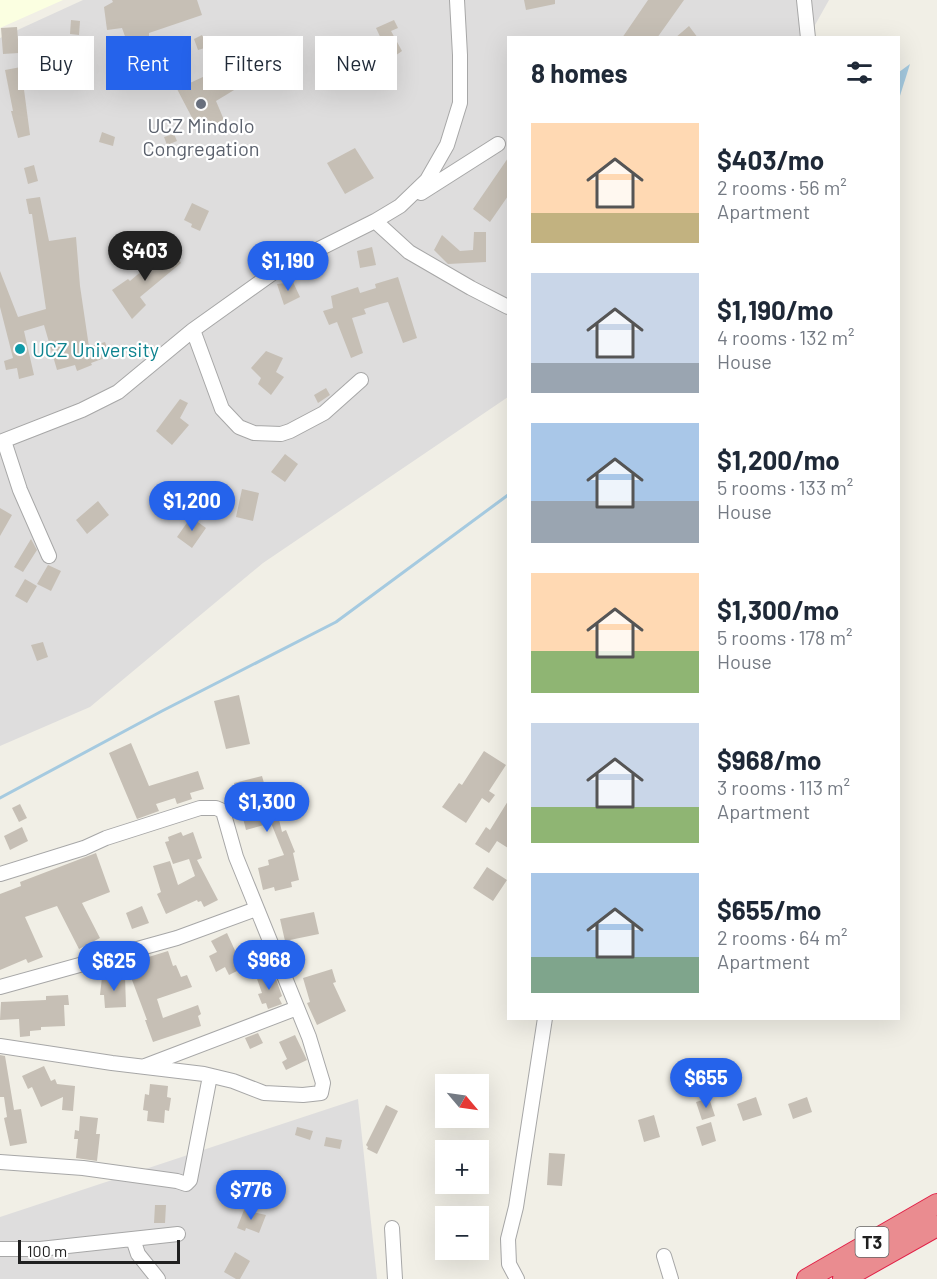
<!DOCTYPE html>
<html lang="en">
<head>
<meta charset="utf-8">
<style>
	:root { --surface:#fff; --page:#f6f6f7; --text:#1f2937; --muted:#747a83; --accent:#2563eb }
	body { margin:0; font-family:Barlow,sans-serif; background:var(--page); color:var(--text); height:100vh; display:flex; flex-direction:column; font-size:22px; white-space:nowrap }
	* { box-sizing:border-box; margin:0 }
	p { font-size:20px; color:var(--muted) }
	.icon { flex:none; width:33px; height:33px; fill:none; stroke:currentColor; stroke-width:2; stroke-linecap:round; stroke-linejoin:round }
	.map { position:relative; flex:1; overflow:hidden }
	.side { position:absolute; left:507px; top:36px; width:393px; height:984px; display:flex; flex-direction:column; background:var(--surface); border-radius:0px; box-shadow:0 6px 24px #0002 }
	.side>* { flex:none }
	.top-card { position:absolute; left:18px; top:36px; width:399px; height:54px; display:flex; gap:12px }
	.needle { width:39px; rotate:119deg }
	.tools { position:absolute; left:435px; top:1074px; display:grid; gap:12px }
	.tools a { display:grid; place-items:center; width:54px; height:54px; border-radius:0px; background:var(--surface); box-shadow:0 6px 24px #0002; font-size:30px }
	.scale { position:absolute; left:18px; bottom:15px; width:162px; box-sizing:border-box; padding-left:6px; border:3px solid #202020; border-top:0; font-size:16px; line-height:21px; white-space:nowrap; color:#202020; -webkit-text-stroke:4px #fff; paint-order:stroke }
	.price { position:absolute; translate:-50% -51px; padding:0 14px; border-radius:21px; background:var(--accent); color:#fff; font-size:20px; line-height:39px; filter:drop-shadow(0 2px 3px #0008) }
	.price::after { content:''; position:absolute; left:50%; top:36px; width:18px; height:14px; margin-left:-9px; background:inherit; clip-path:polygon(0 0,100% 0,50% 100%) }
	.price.current { background:#222; color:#fff }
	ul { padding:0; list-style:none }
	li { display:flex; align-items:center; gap:18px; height:150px; padding:0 24px }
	li span { display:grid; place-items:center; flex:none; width:168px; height:120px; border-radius:0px; color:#555 }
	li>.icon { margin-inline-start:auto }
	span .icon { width:72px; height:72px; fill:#fffc; stroke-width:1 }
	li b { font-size:26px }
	h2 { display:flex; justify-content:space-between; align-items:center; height:72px; padding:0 24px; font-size:26px }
	.chip { padding:0 21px; border-radius:0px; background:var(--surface); box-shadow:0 6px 24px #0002; font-size:21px; line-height:54px }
	.chip.current { background:var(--accent); color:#fff }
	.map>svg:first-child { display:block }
	.residential { fill:#dedddd }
	.education { fill:#fbffe1 }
	.water { fill:#a5cae0 }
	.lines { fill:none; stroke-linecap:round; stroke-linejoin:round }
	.stream { stroke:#a5cae0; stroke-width:3 }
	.building { fill:#c6bfb5 }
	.minor-casing { stroke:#a7a7a7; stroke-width:16 }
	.highway-casing { stroke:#e12147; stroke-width:22 }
	.minor { stroke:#fff; stroke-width:14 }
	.highway { stroke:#ea8c90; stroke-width:20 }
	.worship-dot { fill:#6b7280; stroke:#fff; stroke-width:2 }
	.culture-dot { fill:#0f9aa8; stroke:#fff; stroke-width:2 }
	.labels { text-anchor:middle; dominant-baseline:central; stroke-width:4.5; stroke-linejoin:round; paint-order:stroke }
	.shield { fill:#fff; stroke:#636363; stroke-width:1.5 }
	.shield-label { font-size:18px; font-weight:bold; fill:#202020 }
	.worship-label { font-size:20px; fill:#5b616d; stroke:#fff }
	.culture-label { font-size:20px; fill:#0d838f; stroke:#fff; text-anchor:start }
</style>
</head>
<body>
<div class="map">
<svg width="937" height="1279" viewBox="0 0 937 1279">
	<rect width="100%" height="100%" fill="#f1efe6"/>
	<!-- residential -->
	<path class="residential" d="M83,0H829L815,25L814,37L508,38V397L263,563L90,707L0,746V38Z
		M358,1099L377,1279H0V1217Z"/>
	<!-- education -->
	<path class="education" d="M0,0H63L0,28Z"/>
	<!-- water -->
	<path class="water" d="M910,64L899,99V72Z"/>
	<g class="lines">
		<!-- stream -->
		<path class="stream" d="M0,798L162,711L336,622L508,495"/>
	</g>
	<!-- building -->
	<path class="building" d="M112,0H197L202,15L149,33V49L131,53L122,28L107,30L104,7L113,2Z
		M524,0H555V4L526,10Z
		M648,0H684L657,38H622Z
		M71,20L80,21L79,35L70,34Z
		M394,20L398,28L391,31L402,51L378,68L368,54L384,45L376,28Z
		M689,26L698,38H675Z
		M17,27L19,53L3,54L1,28Z
		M202,35L208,47L198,50L194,39Z
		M125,60L130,78L118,81L113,63Z
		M21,67L30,135L18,138L11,111H13L5,70Z
		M235,67L244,84L216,101L224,120L199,131L177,89L205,76L208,82Z
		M102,132L115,137L113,146L99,142Z
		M174,134L177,141L167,145L164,137Z
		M355,148L374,178L345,194L327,163Z
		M508,158V196L490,222L473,209Z
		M34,165L38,181L28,184L24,168Z
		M40,197L49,241L76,237L80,286L89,347L105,342L110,356L91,363L92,365L77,371L75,365L57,370L44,325L24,331L34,375L19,379L17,368L6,370L4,361L13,358L0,307V271L18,317L46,309L32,214H29L26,199Z
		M192,203L209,211L200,231L191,227L192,224L184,220Z
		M474,232H486V262L448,264L434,250L442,235L460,251L473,250Z
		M170,247L181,263L140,297L146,305L132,319L112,290L128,279L130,281Z
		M372,247L376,265L360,268L357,251Z
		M398,277L417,338L403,343L388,302L380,304L364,309L366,314L352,318L363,353L351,358L337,322L329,325L323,311L333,308L331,296L358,287L360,293L376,288L375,284Z
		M293,282L300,297L284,305L277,284Z
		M266,351L283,358L276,372L284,377L271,395L258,384L261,378L251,368Z
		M326,388L330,395L318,403L314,395Z
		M180,399L188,403L180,418L189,425L172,445L156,431Z
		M285,454L298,464L285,482L271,472Z
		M242,489L259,493L253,521L236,517Z
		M98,501L109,515L87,534L76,520Z
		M0,508L12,515L0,536Z
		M191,517L206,528L192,548L177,537Z
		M31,539L37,550L23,572L14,567Z
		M48,565L61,571L51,591L37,584Z
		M25,579L37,586L27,603L15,596Z
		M43,642L48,657L37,661L31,645Z
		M239,695L250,744L226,749L214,701Z
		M131,743L149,786L198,771L204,789L190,793L192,799L177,804L175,798L156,804L159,811L137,819L109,753Z
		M484,751L506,765L489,791L495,795L489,803L482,798L466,823L442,807L459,783L462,785Z
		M262,776L270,804L275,803L282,832L286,830L295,852L293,853L299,880L291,882L292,887L275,891L274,887L263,890L258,868L269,865L268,860L284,855L271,823L246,830L234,783Z
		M508,801V848L497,841L489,853L475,844L486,827L490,830Z
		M20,804L27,818L19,822L12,808Z
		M22,827L28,841L10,850L4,836Z
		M181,832L183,836L193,832L202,858L197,860L218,900L204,907L201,901L198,902L197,900L166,914L157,894L161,892L153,866L170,861L178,885L195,876L189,859L173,864L165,842L169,841L168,837Z
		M96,853L110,892L82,903L100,938L79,949L57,906L25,917L43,957L28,963L26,959L0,970V894L21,886L20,882Z
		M487,867L507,880L493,901L473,888Z
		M142,906L149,923L132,929L126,913Z
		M314,912L319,934L285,941L280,919Z
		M227,933L243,968L229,975L225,967L216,972L209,956L217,952L211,941Z
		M168,951L173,966L176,965L181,977L187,975L192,987L157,999L163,1018L198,1005L201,1014L198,1016L201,1026L153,1042L145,1020H147L126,964Z
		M332,969L336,982L333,983L346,1011L317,1025L307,1003L310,1002L303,978Z
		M268,972L271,980L276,979L282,996L279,998L282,1004L268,1009L266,1003L262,1004L258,994L262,993L256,976Z
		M125,976L126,1007L105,1008L104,995H100L102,977Z
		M68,995L69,1005H64L65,1026L41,1027V1030L30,1031V1036L20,1037L19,1019L0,1020L1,1002L46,1000V996Z
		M258,1033L263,1043L250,1049L245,1038Z
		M295,1035L307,1060L286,1070L282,1062L287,1059L279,1042Z
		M0,1055L5,1056L14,1110L21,1109L27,1143L10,1146L4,1118L7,1117L4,1097H0Z
		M44,1066L51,1081L55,1079L57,1084L75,1086L73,1111L62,1110L63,1097L41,1107L32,1087L28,1089L22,1076Z
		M150,1084L168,1086L167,1097L171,1098L169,1111L165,1110L164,1123L147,1121L148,1111L143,1110L145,1094L149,1095Z
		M756,1097L762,1115L743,1121L737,1104Z
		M807,1097L812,1112L793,1119L788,1104Z
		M709,1098L715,1116L702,1120L696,1102Z
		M386,1105L398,1111L377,1154L367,1149L368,1147L366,1145Z
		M654,1115L660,1137L644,1142L638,1120Z
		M80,1116L98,1118L96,1134H100L97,1161L76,1158L78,1139H74L75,1130L79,1131Z
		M711,1122L716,1141L702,1146L696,1127Z
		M297,1127L313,1131L310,1140L295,1135Z
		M326,1137L342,1140L340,1149L324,1146Z
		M549,1153L565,1154L562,1186L547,1185Z
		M259,1170L281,1176L275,1193L254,1184Z
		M155,1205H166L165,1223H154Z
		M244,1210L266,1215L259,1233L246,1228L245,1231L237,1228Z
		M235,1252L250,1261L240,1279H236L224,1272Z"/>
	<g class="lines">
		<defs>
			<path id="minor" d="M804,0L808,38
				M421,193L498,144
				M375,221L409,252L471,288L508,307
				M193,330L222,409L239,427L254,433L281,434L290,431L324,413L361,380
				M4,441L20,490L49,556
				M0,442L82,410L118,392L193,330L277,270L375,221L400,206L427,180L447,145L460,103V55L457,0
				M0,874L84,848L106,838L200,808H216L223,811L236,857L309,1037L323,1083L321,1093L303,1095L264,1093L233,1081L204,1074L112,1063L0,1046
				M0,987L177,938L256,909L258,911
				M145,1066L297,1008
				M0,1162L83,1168L177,1181L186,1184L190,1180L210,1076
				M392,1228L395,1279
				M133,1239L138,1254L158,1279
				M0,1249H40L178,1234
				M664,1256L671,1279
				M517,1279L509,1264L508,1239L516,1207L545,1018"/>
			<path id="highway" d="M807,1279L937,1204
				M843,1279L937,1226"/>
		</defs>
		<!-- minor casing -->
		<use href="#minor" class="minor-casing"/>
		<!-- highway casing -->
		<use href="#highway" class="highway-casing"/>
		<!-- minor -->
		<use href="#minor" class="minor"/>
		<!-- highway -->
		<use href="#highway" class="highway"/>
	</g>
	<!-- markers -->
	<circle class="worship-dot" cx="201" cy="104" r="6"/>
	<circle class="culture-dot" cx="20" cy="349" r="6"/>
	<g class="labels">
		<!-- shield labels -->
		<rect class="shield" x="855.5" y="1227" width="33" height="30" rx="4.5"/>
		<g class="shield-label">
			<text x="872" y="1242">T3</text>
		</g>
		<!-- worship labels -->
		<g class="worship-label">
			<text x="201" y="125">UCZ Mindolo<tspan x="201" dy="23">Congregation</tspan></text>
		</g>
		<!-- culture labels -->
		<g class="culture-label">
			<text x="32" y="349">UCZ University</text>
		</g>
	</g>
</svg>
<div class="tools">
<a><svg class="needle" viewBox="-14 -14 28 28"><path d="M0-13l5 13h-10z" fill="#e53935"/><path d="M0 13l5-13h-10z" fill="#747a83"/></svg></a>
<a>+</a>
<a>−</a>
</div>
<div class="scale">100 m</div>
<b class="price current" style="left:145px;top:282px">$403</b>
<b class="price" style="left:288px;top:292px">$1,190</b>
<b class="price" style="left:192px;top:532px">$1,200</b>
<b class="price" style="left:267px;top:833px">$1,300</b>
<b class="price" style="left:269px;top:991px">$968</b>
<b class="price" style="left:114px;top:992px">$625</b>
<b class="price" style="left:706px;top:1109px">$655</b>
<b class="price" style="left:251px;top:1221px">$776</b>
<div class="top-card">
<a class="chip">Buy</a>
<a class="chip current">Rent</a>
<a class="chip">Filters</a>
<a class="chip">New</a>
</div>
<section class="side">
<h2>8 homes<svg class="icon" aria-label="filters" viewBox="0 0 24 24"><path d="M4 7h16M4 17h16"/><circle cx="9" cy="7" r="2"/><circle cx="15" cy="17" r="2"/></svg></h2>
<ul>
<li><span style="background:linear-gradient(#ffd9b3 75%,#c2b280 0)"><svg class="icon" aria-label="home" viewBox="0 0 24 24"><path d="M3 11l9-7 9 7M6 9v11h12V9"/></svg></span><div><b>$403/mo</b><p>2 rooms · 56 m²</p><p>Apartment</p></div></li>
<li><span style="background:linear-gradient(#c9d6e8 75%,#9aa5b1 0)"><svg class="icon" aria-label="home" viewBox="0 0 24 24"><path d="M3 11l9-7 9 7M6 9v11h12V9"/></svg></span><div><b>$1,190/mo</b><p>4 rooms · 132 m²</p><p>House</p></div></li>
<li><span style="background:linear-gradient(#a9c7e8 65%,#9aa5b1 0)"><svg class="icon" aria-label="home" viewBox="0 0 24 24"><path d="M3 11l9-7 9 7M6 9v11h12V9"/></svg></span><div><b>$1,200/mo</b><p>5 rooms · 133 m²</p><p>House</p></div></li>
<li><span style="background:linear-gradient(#ffd9b3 65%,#8fb573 0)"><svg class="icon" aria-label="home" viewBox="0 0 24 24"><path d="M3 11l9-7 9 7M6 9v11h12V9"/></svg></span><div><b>$1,300/mo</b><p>5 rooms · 178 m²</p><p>House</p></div></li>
<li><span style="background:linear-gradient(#c9d6e8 70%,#8fb573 0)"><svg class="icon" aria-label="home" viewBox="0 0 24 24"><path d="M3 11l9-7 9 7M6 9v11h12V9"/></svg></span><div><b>$968/mo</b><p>3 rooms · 113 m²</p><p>Apartment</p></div></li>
<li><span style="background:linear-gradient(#a9c7e8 70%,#7fa58c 0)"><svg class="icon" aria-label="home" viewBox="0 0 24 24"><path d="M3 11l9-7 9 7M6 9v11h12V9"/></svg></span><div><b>$655/mo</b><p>2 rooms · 64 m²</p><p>Apartment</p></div></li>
</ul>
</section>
</div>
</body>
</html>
